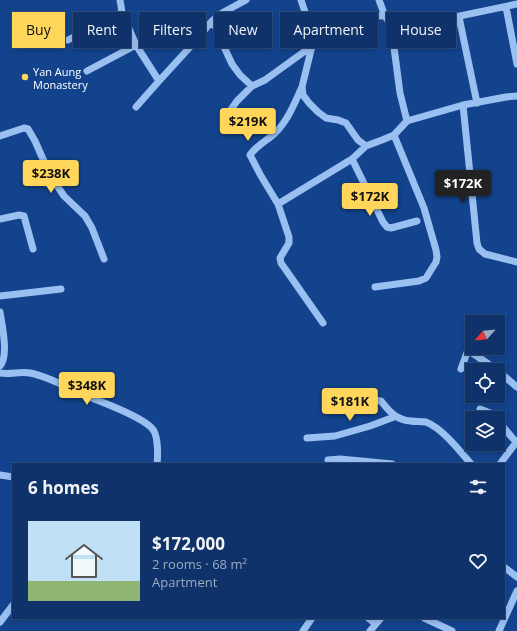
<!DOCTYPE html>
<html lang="en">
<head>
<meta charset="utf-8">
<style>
	:root { --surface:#0e3269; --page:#1c3e71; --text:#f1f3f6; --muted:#9baac0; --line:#2e4d7d; --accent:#ffd55a }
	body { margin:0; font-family:"Open Sans",sans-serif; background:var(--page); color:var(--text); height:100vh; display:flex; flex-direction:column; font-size:15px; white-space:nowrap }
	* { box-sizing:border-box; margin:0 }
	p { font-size:13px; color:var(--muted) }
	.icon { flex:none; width:22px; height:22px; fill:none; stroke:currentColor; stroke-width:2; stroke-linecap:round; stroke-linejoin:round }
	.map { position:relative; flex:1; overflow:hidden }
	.sheet { position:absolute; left:12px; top:463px; width:493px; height:156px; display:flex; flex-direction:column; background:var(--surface); border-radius:0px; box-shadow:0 2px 6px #0003,0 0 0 1px var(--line) }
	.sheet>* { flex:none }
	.hud { position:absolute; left:12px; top:12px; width:493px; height:36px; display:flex; gap:8px }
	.needle { width:26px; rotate:243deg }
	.fabs { position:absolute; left:465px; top:315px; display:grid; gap:8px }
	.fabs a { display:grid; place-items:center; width:40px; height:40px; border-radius:0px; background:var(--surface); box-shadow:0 2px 6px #0003,0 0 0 1px var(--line); font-size:20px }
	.price { position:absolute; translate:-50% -34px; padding:0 9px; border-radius:4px; background:var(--accent); color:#111; font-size:13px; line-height:26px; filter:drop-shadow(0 1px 2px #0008) }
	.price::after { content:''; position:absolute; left:50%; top:24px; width:12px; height:9px; margin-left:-6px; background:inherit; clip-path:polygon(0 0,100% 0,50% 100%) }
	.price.current { background:#222; color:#fff }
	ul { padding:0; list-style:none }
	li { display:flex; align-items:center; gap:12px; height:100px; padding:0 16px }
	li+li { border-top:1px solid var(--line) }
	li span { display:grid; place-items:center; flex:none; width:112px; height:80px; border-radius:0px; color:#555 }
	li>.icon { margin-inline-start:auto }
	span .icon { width:48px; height:48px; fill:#fffc; stroke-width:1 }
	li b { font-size:17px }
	h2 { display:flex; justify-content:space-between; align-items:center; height:48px; padding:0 16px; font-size:17px }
	.pill { padding:0 14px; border-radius:0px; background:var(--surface); box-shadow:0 2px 6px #0003,0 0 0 1px var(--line); font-size:14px; line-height:36px }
	.pill.current { background:var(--accent); color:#111 }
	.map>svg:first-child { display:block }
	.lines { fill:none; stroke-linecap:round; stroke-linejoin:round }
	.minor { stroke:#9abff1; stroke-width:7 }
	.poi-dot { fill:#ffd55a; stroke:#12438c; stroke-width:1.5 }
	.labels { text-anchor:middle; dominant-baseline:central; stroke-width:4; stroke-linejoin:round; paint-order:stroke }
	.poi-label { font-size:11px; fill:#fff; stroke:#12438c; text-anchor:start }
</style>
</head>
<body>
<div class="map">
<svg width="517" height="631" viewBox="0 0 517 631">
	<rect width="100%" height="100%" fill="#12438c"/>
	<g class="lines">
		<!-- minor -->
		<path class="minor" d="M120,0L122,12L136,45L159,81
			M301,0L310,27L312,46L302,87L303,95L309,103L318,112L326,118L338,120L346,123L358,140L366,146L382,140L394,135L407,121L463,105L506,97L517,96
			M379,0L385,16L390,24L392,32L400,93L407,121
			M506,7L517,64
			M307,17L333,15L385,16
			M459,17L477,103
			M212,21L222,38L225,49L232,64L240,75L252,86
			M390,24L413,25L431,22L517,4
			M68,40L122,12
			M87,71L136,45
			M302,87C294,104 288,121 274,134C266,141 256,146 250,155L261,176L278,204L289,237V243L280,258L281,263L323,323
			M463,105L477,243L479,249L485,254L517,262
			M136,107L159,81L191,46L212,21L222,13L246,0
			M225,118L237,101L252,86L265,80L312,46
			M0,136L24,128L28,129L35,141L50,175L64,196L85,216L92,228L104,259
			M352,159L383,222L387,227L391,228L417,221
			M278,204L352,159L366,146
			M0,219L19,215L24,216L33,249
			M375,287L419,281L426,278L436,262L437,257L436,250L424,208L394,135
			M0,296L61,289
			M0,312C2,325 9,356 0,366
			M468,350L497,370
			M461,369L468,350L472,332
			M498,371L517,387
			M0,373C10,375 20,371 30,373C50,377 68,388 87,396C101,402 147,418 154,431C158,439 158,455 157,464
			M335,401C351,397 365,399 381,401C390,412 396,420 411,421C415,422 421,421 426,422C442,428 460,451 471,464
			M480,409L490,413L495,418
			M498,421L516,442
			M307,438L335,436L370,426L394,417
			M328,460L340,459L392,464
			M500,464L517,441
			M0,475L13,477
			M504,567L517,577
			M368,618L376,624
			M424,618L452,631
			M0,622L13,605
			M303,631L312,618
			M370,631L381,618
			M499,631L517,591"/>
	</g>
	<!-- markers -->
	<circle class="poi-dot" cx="25" cy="77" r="4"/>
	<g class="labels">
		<!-- poi labels -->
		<g class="poi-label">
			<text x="33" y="71">Yan Aung<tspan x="33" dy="13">Monastery</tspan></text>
		</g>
	</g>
</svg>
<div class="fabs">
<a><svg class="needle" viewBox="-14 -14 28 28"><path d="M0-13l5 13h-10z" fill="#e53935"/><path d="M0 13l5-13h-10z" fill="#9baac0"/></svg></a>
<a><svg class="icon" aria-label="locate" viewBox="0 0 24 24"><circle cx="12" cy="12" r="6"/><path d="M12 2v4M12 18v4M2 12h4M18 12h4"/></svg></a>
<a><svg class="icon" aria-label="layers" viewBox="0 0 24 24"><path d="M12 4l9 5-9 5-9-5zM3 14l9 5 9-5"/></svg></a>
</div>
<b class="price" style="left:248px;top:142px">$219K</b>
<b class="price" style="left:51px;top:194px">$238K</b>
<b class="price current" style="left:463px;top:204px">$172K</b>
<b class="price" style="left:370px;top:217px">$172K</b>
<b class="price" style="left:87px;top:406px">$348K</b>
<b class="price" style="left:350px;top:422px">$181K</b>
<div class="hud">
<a class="pill current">Buy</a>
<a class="pill">Rent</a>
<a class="pill">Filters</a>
<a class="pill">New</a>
<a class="pill">Apartment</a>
<a class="pill">House</a>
</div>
<section class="sheet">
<h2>6 homes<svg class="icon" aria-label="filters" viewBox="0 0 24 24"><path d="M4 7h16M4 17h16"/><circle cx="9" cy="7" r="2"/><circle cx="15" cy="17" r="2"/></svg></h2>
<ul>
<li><span style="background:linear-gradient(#bfe0f5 75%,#8fb573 0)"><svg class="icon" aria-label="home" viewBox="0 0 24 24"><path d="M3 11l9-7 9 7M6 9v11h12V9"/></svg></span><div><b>$172,000</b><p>2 rooms · 68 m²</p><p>Apartment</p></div><svg class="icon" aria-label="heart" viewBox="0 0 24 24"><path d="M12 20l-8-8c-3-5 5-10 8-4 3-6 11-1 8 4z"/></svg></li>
</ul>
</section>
</div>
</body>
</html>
